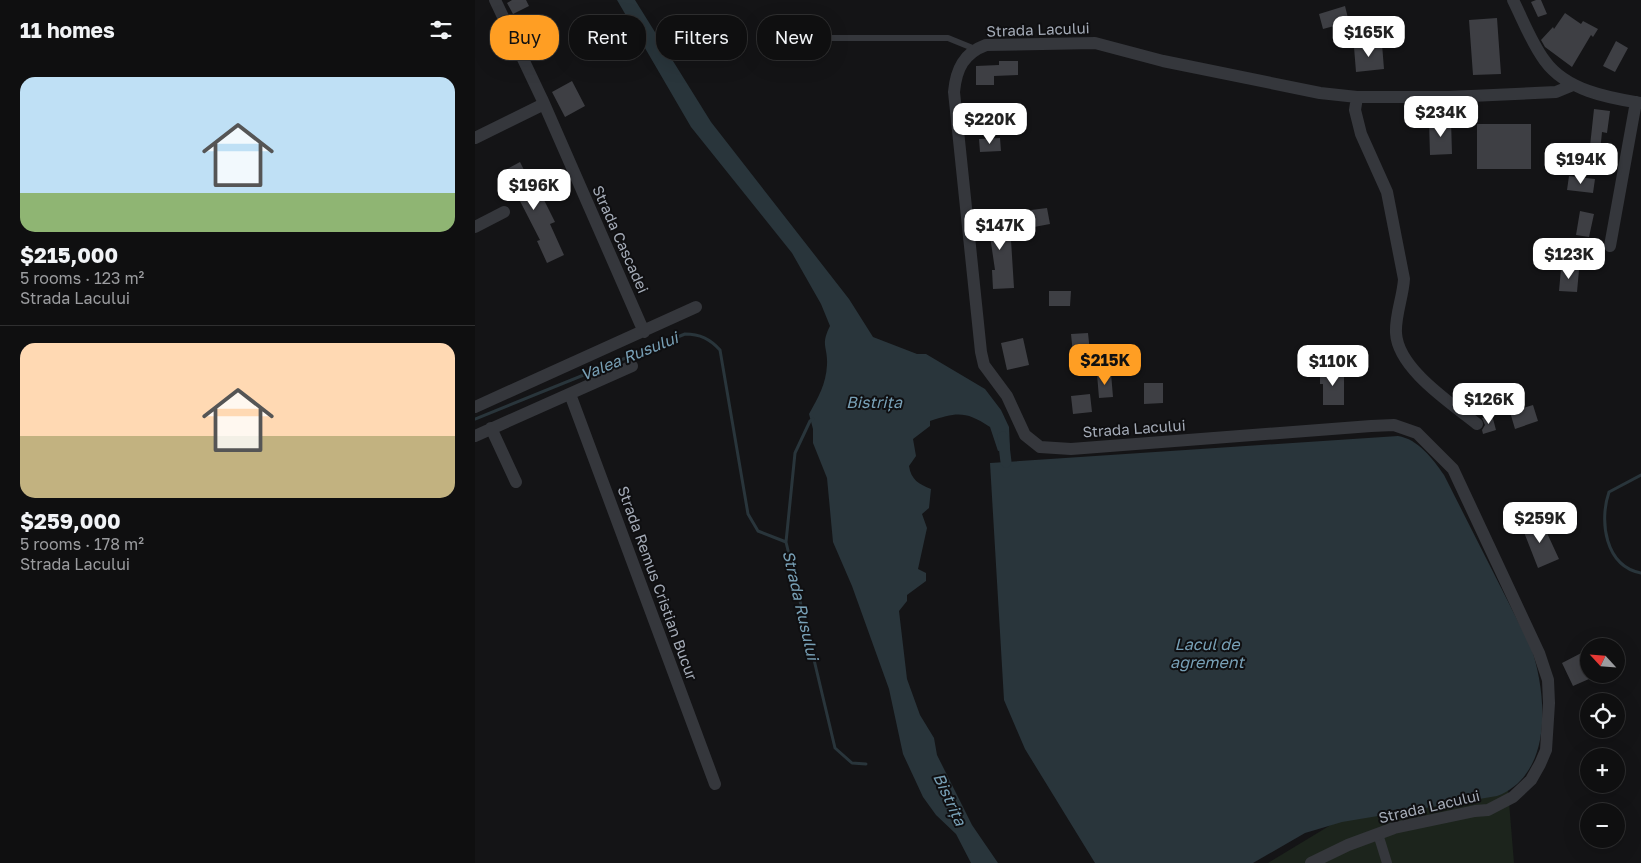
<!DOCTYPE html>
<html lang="en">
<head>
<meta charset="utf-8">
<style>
	:root { --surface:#0f0f10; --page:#1d1d1e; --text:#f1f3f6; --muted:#9b9c9f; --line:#2f2f30; --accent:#ff9e23 }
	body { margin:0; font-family:"Golos Text",sans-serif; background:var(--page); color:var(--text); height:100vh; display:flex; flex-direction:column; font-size:19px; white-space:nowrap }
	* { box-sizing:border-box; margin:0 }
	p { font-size:16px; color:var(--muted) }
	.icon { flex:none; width:28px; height:28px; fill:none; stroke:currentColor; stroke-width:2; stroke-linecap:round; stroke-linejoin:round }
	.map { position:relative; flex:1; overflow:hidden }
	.panel { display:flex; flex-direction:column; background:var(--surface); width:475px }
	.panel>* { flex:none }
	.hud { position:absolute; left:15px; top:15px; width:475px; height:45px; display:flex; gap:10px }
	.needle { width:32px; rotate:296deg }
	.fabs { position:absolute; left:1105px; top:638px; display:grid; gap:10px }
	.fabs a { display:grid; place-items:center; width:45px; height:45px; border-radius:50%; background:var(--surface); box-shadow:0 5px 20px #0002,0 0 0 1px var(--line); font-size:25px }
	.price { position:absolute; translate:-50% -42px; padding:0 11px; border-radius:10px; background:#fff; color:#222; font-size:16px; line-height:32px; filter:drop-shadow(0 1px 2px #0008) }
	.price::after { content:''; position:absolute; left:50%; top:30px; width:15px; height:11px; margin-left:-8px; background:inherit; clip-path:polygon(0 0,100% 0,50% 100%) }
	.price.current { background:var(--accent); color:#111 }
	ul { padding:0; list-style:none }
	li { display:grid; align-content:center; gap:10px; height:265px; padding:0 20px }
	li+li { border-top:1px solid var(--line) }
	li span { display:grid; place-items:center; height:155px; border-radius:15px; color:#555 }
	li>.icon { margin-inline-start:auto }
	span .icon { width:90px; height:90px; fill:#fffc; stroke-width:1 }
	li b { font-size:21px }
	h2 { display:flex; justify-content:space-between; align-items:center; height:60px; padding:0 20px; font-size:21px }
	.pill { padding:0 18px; border-radius:20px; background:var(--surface); box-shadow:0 5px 20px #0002,0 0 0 1px var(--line); font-size:18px; line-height:45px }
	.pill.current { background:var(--accent); color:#111 }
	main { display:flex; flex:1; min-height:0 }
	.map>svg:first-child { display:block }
	.green { fill:#1c241c }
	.water { fill:#29353b }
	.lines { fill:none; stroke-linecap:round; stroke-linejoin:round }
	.stream { stroke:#29353b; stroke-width:3 }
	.canal { stroke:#29353b; stroke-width:11 }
	.building { fill:#3e3f44 }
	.service { stroke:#35373c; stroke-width:6 }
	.pedestrian { stroke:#35373c; stroke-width:10 }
	.minor { stroke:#35373c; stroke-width:12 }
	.labels { text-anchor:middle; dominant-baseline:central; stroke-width:4; stroke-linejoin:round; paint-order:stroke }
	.street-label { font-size:15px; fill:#a5acb8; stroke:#0f0f11 }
	.water-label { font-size:16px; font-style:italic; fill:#78a0b6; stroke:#0f0f11 }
</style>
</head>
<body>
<main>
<section class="panel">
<h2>11 homes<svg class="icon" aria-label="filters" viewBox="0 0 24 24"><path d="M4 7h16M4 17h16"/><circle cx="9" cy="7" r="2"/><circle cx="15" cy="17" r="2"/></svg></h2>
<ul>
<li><span style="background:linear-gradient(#bfe0f5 75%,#8fb573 0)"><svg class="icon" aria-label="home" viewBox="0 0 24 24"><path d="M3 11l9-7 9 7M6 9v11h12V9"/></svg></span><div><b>$215,000</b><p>5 rooms · 123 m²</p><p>Strada Lacului</p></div></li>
<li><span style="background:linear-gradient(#ffd9b3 60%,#c2b280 0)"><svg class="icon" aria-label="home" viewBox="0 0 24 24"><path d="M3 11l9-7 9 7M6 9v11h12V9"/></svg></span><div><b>$259,000</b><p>5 rooms · 178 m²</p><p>Strada Lacului</p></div></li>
</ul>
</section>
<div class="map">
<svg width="1166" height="863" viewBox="0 0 1166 863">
	<rect width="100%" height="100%" fill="#141416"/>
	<!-- green -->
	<path class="green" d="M1033,790L1039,863H793L864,820Z"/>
	<!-- water -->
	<path class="water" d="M142,0H160L236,122L374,299L398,337L442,354H451L510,389L526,410L534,427L535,449L523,451L515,427C491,411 482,412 455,421V426L438,439L441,456L434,466C436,480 444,484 456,489L454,508L447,514L452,528L443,569L451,573V581L432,595V601L424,611L432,679L445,715L459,738L462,755L497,825L523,863H496L481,834L461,815L448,797L428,754L414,689L377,586L358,542L352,478L338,443V429L334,414C343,398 351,384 352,365C353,346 345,346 355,326L346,304L317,253L216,127Z
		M923,436C943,439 958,459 969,475L1056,647C1072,694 1079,774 1022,796L867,822L830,833L778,863H620L550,749L529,700L515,463Z"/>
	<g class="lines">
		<!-- stream -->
		<path class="stream" d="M0,419L210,334C225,334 235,339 245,350L273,514L283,531L311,542
			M338,419L335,421L320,453L311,542L360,748L377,763L391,764
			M1166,475L1134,492C1124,521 1130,566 1166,573"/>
		<!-- canal -->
		<path class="canal" d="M528,437L531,462"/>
	</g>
	<!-- building -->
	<path class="building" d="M37,0H51L54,6L38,14L32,3Z
		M1061,0H1066L1072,14L1063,17L1056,2Z
		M870,6L874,22L848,29L844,14Z
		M1090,13L1106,24L1108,21L1123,29L1118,37L1116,35L1097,67L1070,47L1066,40L1078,27L1079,29Z
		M1022,18L1026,74L998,75L994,20Z
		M1141,41L1153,48L1140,72L1128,66Z
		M907,44L909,69L881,72L879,47Z
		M524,61H543V75L519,76V85H501V66L524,65Z
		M97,81L110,106L90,117L77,92Z
		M1119,109L1135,111L1132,133L1127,132L1124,162L1098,159L1100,144L1115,146Z
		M508,114L509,126L494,128L492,117Z
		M976,120L977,154L955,155L954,121Z
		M1002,124H1056V169H1002Z
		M525,138L526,151L505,152L504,139Z
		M45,162L63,198L67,196L80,222L75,224L89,255L72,263L62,241L65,240L46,203L38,189L34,191L25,173Z
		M1094,176L1120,179L1118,193L1092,190Z
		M572,208L575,224L559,227L556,210Z
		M1105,211L1119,214L1114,237L1101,235Z
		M528,212L532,240H536L539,288L518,289L517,270H520L514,229L508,230L505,215Z
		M1086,269L1104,270L1102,292L1084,291Z
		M574,291H596L595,306H574Z
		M613,333L615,352L598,354L596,334Z
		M548,338L554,365L532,370L526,343Z
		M869,369V405H848V384H845V370Z
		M636,373L638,397L624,398L622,374Z
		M669,383H688V403L669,404Z
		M615,394L617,412L598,414L596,396Z
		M1058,405L1063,421L1040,429L1035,412Z
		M1017,415L1021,430L1008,434L1007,430L1010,425L1007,418Z
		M1066,520L1084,559L1063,568L1047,527Z
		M1114,649V679L1098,686L1087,663Z"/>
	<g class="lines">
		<!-- service -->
		<path class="service" d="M332,38H473L500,49"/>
		<!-- pedestrian -->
		<path class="pedestrian" d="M903,834L912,863"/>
		<!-- minor -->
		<path class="minor" d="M20,0L67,99L169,332
			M1038,0C1048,20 1057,44 1070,61C1091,90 1133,98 1166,103
			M882,97L880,110L886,134L912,192L929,279C928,297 920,315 921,333C923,369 976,403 1002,424
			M0,138L69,104
			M0,227L29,212
			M1135,246L1161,102
			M95,394L240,784
			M0,407L221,307
			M16,428L41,482
			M0,436L157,366
			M836,863L873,845L919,828L1000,811L1013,810L1038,797L1056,780L1065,764L1071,750L1074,703L1073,680L1064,653L978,469L942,433L919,425L896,426L596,449L565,447L550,435L532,396L509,365L506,352L479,92C481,69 489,53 511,45L620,43L688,61L845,93L882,97H974L1081,92L1098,85"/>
	</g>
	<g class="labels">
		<!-- street labels -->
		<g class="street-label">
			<text transform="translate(563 29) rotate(-2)">Strada Lacului</text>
			<text transform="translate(146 239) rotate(66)">Strada Cascadei</text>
			<text transform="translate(659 428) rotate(-4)">Strada Lacului</text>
			<text transform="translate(183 583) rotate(70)">Strada Remus Cristian Bucur</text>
			<text transform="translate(954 806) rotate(-13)">Strada Lacului</text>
		</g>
		<!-- water labels -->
		<g class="water-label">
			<text transform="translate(154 356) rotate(-22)">Valea Rusului</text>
			<text x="399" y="402">Bistrița</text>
			<text transform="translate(326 605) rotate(77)">Strada Rusului</text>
			<text x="732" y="644">Lacul de<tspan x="732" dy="18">agrement</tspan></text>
			<text transform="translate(475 799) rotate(65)">Bistrița</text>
		</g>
	</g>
</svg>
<div class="fabs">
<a><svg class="needle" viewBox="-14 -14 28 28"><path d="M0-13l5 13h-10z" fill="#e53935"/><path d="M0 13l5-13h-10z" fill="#9b9c9f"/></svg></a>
<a><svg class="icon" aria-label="locate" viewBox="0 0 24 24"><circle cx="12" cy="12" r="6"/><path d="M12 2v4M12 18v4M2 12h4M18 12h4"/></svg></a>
<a>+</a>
<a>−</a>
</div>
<b class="price" style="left:894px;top:58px">$165K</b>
<b class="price" style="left:966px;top:138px">$234K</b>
<b class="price" style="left:515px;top:145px">$220K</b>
<b class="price" style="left:1106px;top:185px">$194K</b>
<b class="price" style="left:59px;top:211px">$196K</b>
<b class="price" style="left:525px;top:251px">$147K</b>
<b class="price" style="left:1094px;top:280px">$123K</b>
<b class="price current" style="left:630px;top:386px">$215K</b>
<b class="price" style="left:858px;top:387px">$110K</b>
<b class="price" style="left:1014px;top:425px">$126K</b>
<b class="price" style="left:1065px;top:544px">$259K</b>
<div class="hud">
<a class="pill current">Buy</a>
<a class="pill">Rent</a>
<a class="pill">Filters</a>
<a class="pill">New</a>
</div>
</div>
</main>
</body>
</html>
